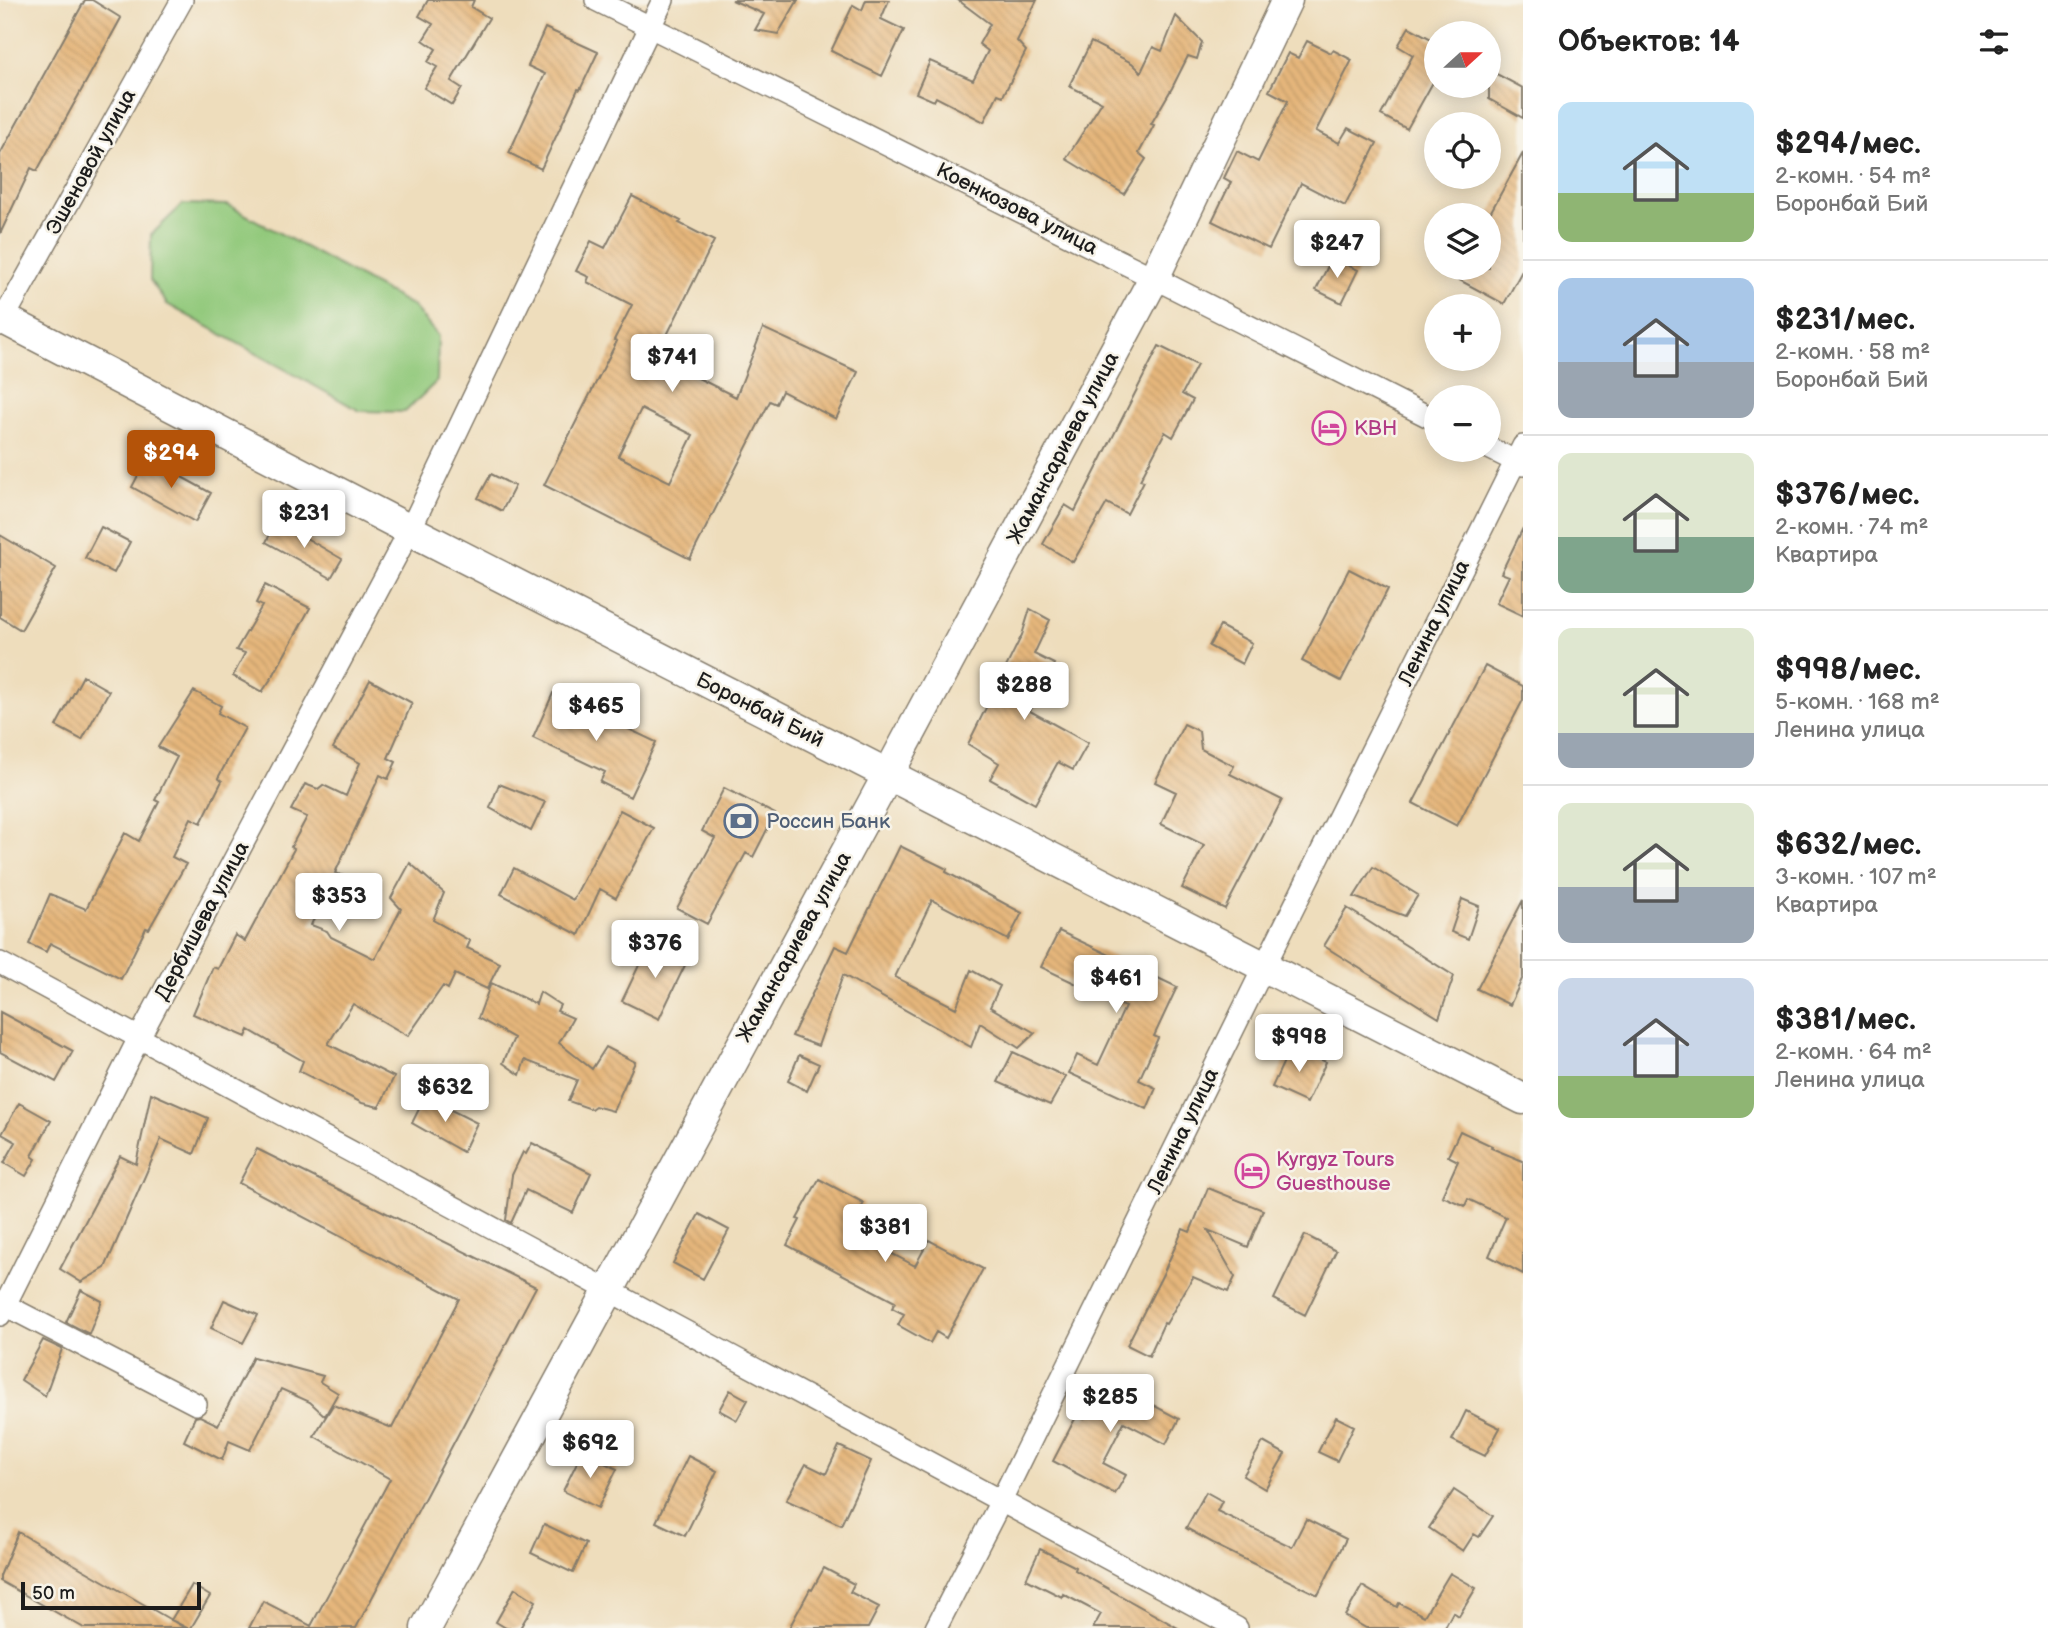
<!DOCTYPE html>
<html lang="ru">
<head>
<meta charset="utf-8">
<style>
	:root { --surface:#fff; --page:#f2f2f2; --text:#222; --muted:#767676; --line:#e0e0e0; --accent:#b45309 }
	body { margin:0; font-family:"Balsamiq Sans",sans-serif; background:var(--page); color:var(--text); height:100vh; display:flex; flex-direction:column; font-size:26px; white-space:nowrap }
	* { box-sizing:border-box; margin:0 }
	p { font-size:23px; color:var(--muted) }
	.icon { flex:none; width:38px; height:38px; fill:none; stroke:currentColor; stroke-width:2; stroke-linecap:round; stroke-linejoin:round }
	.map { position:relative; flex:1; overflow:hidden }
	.details { display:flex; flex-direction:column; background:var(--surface); width:525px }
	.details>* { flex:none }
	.needle { width:46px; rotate:69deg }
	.controls { position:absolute; left:1424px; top:21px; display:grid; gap:14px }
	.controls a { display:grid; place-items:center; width:77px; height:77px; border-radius:50%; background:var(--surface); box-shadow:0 4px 18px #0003; font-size:35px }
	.scale { position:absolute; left:21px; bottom:18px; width:180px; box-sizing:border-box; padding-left:7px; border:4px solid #1c1c1c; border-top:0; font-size:19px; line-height:24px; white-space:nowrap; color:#1c1c1c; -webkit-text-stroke:5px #f7f3e8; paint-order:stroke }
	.price { position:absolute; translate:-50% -60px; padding:0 16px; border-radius:7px; background:#fff; color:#222; font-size:23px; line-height:46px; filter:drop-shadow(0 2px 4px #0008) }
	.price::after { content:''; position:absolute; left:50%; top:42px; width:21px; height:16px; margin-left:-10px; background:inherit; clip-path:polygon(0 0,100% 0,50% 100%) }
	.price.selected { background:var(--accent); color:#fff }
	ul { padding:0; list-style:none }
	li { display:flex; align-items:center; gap:21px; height:175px; padding:0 35px }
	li+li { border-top:2px solid var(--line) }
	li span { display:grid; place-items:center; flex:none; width:196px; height:140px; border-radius:14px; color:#555 }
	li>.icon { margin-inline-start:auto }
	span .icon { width:84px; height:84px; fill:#fffc; stroke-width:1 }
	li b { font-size:30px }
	h2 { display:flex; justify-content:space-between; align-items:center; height:84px; padding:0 35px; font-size:30px }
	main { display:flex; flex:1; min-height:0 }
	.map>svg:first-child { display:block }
	.pitch { fill:#92c97b; stroke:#57724c; stroke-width:2 }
	.building { fill:url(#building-back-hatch); fill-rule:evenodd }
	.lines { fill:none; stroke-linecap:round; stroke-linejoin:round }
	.street-casing { stroke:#857c6c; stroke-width:24 }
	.secondary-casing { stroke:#857c6c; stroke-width:33 }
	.street { stroke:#fff; stroke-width:21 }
	.secondary { stroke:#fff; stroke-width:30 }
	.labels { text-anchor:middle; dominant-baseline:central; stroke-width:5; stroke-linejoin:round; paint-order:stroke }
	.street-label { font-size:21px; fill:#1c1c1c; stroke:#f7f3e8 }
	.hotel-label { font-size:21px; fill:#b23c85; stroke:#f7f3e8; text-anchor:start }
	.service-label { font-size:21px; fill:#4e5e75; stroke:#f7f3e8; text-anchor:start }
</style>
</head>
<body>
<main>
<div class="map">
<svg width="1523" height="1628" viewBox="0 0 1523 1628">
	<defs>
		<pattern id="building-back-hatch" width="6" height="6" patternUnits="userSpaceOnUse" patternTransform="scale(1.75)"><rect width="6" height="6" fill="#e5b67b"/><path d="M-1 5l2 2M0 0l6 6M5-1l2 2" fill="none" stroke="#c49c6a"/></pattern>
	</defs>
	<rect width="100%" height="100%" fill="#f7f3e8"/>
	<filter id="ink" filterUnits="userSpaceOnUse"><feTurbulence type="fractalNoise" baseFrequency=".0143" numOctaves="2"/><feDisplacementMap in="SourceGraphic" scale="14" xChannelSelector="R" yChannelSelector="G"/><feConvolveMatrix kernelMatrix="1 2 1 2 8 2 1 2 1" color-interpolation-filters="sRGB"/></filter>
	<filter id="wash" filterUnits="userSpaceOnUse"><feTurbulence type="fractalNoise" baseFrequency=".00686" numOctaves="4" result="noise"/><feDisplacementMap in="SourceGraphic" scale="28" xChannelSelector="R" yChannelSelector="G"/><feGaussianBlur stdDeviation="1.57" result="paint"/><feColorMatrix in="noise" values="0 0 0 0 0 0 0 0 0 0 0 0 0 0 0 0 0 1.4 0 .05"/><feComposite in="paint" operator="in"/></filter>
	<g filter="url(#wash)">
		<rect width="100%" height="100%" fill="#eeddbc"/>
		<!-- pitch -->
		<path class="pitch" d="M183,204L228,205L413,306L438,336L437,381L405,412L360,411L167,304L150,280L151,235Z"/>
		<g id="blocks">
			<!-- building -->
			<path class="building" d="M85,0H92L121,18L37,171L31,168L0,234V154Z
				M428,0H474L471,7L489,18L451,81L462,88L452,105L424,88L437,67L428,62L436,49L423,40L433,24L419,16Z
				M732,0H798L778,34L755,30L764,14Z
				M866,0H889L881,19L904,30L882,76L831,51L853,5L862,10Z
				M958,0H1037L1017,41L1026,51L1003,96L998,94L984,122L936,97L934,101L916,93L930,61L973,80L988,51L979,44L990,24Z
				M1176,16L1202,42L1197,59L1188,56L1172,88L1151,124L1154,125L1139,153L1146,159L1124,194L1066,159L1102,102L1069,86L1091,42L1132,63L1141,72L1153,47L1162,51Z
				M1409,27L1437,42V75L1407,129L1381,115L1413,55L1398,46Z
				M545,28L598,52L580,90L578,89L541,169L509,153L545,74L528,66Z
				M1307,41L1331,53L1333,50L1352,60L1316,131L1339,143L1348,128L1377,143L1345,206L1301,183L1269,249L1212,221L1231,182L1224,178L1237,151L1258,162L1288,101L1269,91L1288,53L1298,58Z
				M1489,70L1523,88V118L1489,99Z
				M1523,153V269L1504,304L1437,268H1489V215Z
				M632,196L681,221L679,223L714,241L656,357L736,397L763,328L858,372L836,419L782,391L776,404L770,401L690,559L544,485L617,341L614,340L632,305L587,282L589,277L576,271L591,241L605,248ZM641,409L693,435L670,482L618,456Z
				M1332,258L1358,270L1342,303L1316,290Z
				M1159,346L1197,365L1182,394L1193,400L1173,437L1165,432L1140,480L1144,481L1127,514L1107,503L1073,562L1043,544L1065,505L1075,511Z
				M147,458L211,493L195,522L132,487Z
				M491,474L515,486L502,511L478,498Z
				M277,521L342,559L331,578L266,542Z
				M101,527L130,542L114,573L85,558Z
				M1523,528V616L1496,603L1509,576L1501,573Z
				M0,535L56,568L21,630L0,617Z
				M1349,569L1388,589L1341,681L1302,661Z
				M265,585L310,608L273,676L262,692L233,676L245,653L236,650L262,606L256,603Z
				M1030,609L1050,620L1034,654L1054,664L1030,711L1088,743L1073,770L1058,762L1035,804L990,779L999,763L968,744L1022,635Z
				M1220,626L1252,643L1242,664L1209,646Z
				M1485,666L1523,686V700L1457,826L1413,803Z
				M83,676L109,691L82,740L56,726Z
				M370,680L412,703L388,758L396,762L388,779L380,775L335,873L356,880L350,899L327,889L311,925L327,931L331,937L375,959L401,909L391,898L410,863L444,893L433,920L470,941L467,948L500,963L487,989L455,974L448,989L443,986L408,1036L353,1004L328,1044L394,1077L379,1107L362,1103L299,1071L303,1061L249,1030L246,1037L193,1014L213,967L218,969L235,935L245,941L294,849L291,847L307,817L291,810L305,784L318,789L323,785L346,796L360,763L333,748Z
				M194,691L221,706L218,713L245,728L218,778L222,781L201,823L191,818L172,857L186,864L149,929L146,928L121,979L50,943L46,952L29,944L50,894L86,909L125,833L139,841L159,802L155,800L177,757L158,747Z
				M553,693L656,742L630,797L600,782L605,772L533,738Z
				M1184,724L1199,731L1201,749L1234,766L1230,774L1282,800L1225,909L1182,888L1204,845L1161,824L1176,792L1155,782Z
				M499,784L545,802L531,831L490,808Z
				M724,788L775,814L753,857L746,853L707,924L677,908L715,838L702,831Z
				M620,810L654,828L616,898L600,889L579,935L501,894L514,868L573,900Z
				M900,846L947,869L946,872L1022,913L1008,940L932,900L895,977L956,1008L971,970L1000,986L990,1007L1035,1033L1019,1048L980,1023L971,1047L843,975L818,1046L792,1036L835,946L848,952Z
				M1373,867L1418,895L1405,916L1354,897Z
				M1462,899L1479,906L1468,939L1451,932Z
				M1523,900V977L1510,1005L1477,989Z
				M1347,908L1454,976L1439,1018L1324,946Z
				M1059,931L1177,987L1154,1036L1158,1038L1139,1080L1156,1088L1147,1109L1069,1073L1077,1055L1098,1065L1125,1007L1041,967Z
				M651,940L688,959L659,1019L622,1001Z
				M491,983L536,1004L540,992L560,1005L557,1011L573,1018L559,1043L592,1069L606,1047L635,1062L613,1111L595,1106L591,1109L568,1101L577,1080L525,1060L520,1075L503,1063L514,1038L478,1018Z
				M0,1012L73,1051L56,1082L0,1052Z
				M1291,1046L1326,1062L1307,1103L1272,1087Z
				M1013,1052L1066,1077L1050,1105L998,1082Z
				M799,1055L819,1064L807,1091L788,1081Z
				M151,1093L208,1118L194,1154L161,1139L105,1268L81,1282L60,1269L120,1156L136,1164Z
				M425,1097L477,1123L463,1152L412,1123Z
				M19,1103L51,1121L32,1156L36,1159L26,1176L4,1163L16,1142L2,1134Z
				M1460,1131L1492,1146L1491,1148L1523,1161V1274L1489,1256L1506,1217L1468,1199L1465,1206L1442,1196L1458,1161L1448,1156Z
				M532,1143L591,1173L573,1213L526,1190L511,1223L506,1220L512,1175L523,1152L526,1154Z
				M257,1149L536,1287L356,1628H249L263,1601L311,1626L390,1479L314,1436L333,1405L392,1428L459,1299L239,1183Z
				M819,1179L864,1203L849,1231L915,1266L929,1240L983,1269L946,1338L936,1332L930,1343L898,1325L904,1314L892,1308L895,1302L787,1245L800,1220L797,1219Z
				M1208,1188L1263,1210L1248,1247L1208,1230L1235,1277L1228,1292L1193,1277L1166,1324L1164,1323L1149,1356L1127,1345L1163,1274L1183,1229L1190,1232Z
				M699,1214L729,1230L703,1279L673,1263Z
				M1305,1235L1336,1251L1305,1315L1274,1299Z
				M81,1290L102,1301L89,1334L66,1322Z
				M224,1300L258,1315L243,1343L211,1328Z
				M43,1340L62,1349L45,1396L21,1380Z
				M253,1357L323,1376L320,1382L338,1393L325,1416L310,1402L281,1389L250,1450L229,1441L222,1460L184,1441L195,1417L200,1416L218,1425Z
				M1108,1378L1136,1396L1179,1419L1166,1444L1124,1422L1103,1463L1126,1475L1115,1494L1053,1461L1077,1415L1084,1419Z
				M730,1390L748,1400L737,1420L719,1410Z
				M1466,1411L1500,1428L1485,1456L1452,1440Z
				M1336,1417L1354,1426L1337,1461L1318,1452Z
				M1263,1442L1285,1454L1265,1489L1243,1476Z
				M839,1446L871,1461L841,1525L786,1500L806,1464L826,1474Z
				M582,1452L617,1469L598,1508L563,1491Z
				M688,1456L717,1471L685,1536L656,1522Z
				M1454,1490L1493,1516L1479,1537L1474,1534L1463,1551L1429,1528Z
				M1206,1492L1222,1501L1217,1511L1292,1547L1306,1519L1346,1539L1318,1595L1215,1545V1544L1186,1528Z
				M544,1524L586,1544L573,1573L531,1553Z
				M18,1532L171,1620L185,1628H84L0,1581V1576Z
				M1040,1549L1076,1567L1075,1570L1178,1628H1093L1101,1614L1063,1594L1062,1597L1026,1579Z
				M824,1568L854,1584L850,1592L879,1607L868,1628H789L810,1589L812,1590Z
				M1450,1573L1476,1588L1459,1616L1453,1612L1445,1627L1446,1628H1366L1345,1616L1362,1586L1397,1607L1399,1603L1424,1616Z
				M192,1585L210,1596L191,1628H187L171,1620Z
				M515,1588L536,1601L520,1628H506L496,1622Z"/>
		</g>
	</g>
	<g filter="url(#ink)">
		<use href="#blocks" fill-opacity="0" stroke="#857c6c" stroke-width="2"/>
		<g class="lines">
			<defs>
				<path id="street" d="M596,0L1154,278L1437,421
					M0,325L182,0
					M1489,448L1523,465
					M0,963L1237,1628
					M5,1305L196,1404
					M0,1315L139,1038L410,530L663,0
					M936,1628L1001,1501L1264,967L1523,446"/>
				<path id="secondary" d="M0,317L410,530L1523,1099
					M426,1628L888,775L1154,278L1287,0"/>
			</defs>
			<!-- street casing -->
			<use href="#street" class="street-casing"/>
			<!-- secondary casing -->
			<use href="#secondary" class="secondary-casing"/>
			<!-- street -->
			<use href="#street" class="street"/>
			<!-- secondary -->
			<use href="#secondary" class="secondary"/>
		</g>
	</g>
	<!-- icons -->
	<defs>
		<symbol id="hotel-ring" viewBox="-11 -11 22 22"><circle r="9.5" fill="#f7f3e8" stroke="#d1479c" stroke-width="1.5"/><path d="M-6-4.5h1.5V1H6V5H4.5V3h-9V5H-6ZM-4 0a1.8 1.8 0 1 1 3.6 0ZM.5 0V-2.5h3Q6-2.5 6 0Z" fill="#d1479c"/></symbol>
		<symbol id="bank-ring" viewBox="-11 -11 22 22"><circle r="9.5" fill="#f7f3e8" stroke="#5c6f8a" stroke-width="1.5"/><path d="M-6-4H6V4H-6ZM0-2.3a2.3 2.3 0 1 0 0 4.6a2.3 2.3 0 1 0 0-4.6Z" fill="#5c6f8a"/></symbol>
	</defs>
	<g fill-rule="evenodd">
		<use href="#hotel-ring" x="1310" y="409" width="38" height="38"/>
		<use href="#bank-ring" x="722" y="802" width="38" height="38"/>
		<use href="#hotel-ring" x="1233" y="1152" width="38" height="38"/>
	</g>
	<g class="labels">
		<!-- street labels -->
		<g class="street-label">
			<text transform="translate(91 162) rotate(-61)">Эшеновой улица</text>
			<text transform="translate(1017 209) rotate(27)">Коенкозова улица</text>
			<text transform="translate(1063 448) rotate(-62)">Жамансариева улица</text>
			<text transform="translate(1434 623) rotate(-64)">Ленина улица</text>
			<text transform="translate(760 710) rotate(27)">Боронбай Бий</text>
			<text transform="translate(202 921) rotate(-62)">Дербишева улица</text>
			<text transform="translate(794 947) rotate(-61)">Жамансариева улица</text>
			<text transform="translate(1183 1131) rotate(-64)">Ленина улица</text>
		</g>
		<!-- hotel labels -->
		<g class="hotel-label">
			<text x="1354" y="428">KBH</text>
			<text x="1276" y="1159">Kyrgyz Tours<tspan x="1276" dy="24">Guesthouse</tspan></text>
		</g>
		<!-- service labels -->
		<g class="service-label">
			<text x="766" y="821">Россин Банк</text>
		</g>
	</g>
</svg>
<div class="controls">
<a><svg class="needle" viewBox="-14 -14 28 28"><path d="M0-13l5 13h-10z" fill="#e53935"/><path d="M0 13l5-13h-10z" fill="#767676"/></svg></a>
<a><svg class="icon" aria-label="locate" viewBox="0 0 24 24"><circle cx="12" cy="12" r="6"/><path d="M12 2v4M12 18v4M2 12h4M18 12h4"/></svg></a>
<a><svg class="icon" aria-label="layers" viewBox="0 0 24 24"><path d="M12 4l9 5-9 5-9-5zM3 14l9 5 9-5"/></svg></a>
<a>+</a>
<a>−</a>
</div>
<div class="scale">50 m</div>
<b class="price" style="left:1337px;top:280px">$247</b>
<b class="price" style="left:672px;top:394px">$741</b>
<b class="price selected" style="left:171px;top:490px">$294</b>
<b class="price" style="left:304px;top:550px">$231</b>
<b class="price" style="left:1024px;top:722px">$288</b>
<b class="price" style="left:596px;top:743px">$465</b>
<b class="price" style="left:339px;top:933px">$353</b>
<b class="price" style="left:655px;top:980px">$376</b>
<b class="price" style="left:1116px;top:1015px">$461</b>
<b class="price" style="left:1299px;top:1074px">$998</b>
<b class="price" style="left:445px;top:1124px">$632</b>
<b class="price" style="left:885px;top:1264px">$381</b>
<b class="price" style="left:1110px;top:1434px">$285</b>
<b class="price" style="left:590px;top:1480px">$692</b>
</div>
<section class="details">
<h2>Объектов: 14<svg class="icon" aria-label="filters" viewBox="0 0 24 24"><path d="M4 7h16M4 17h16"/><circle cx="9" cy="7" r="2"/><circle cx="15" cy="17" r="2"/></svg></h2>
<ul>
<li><span style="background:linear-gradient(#bfe0f5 65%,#8fb573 0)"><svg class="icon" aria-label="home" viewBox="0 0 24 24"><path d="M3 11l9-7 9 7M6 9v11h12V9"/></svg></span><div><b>$294/мес.</b><p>2-комн. · 54 m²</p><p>Боронбай Бий</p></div></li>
<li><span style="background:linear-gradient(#a9c7e8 60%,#9aa5b1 0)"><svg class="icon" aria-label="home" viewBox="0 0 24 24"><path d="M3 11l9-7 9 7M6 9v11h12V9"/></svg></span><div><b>$231/мес.</b><p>2-комн. · 58 m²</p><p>Боронбай Бий</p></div></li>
<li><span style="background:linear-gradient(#dfe7d0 60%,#7fa58c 0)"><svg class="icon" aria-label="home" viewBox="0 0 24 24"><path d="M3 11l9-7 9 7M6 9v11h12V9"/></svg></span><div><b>$376/мес.</b><p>2-комн. · 74 m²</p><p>Квартира</p></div></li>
<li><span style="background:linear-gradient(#dfe7d0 75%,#9aa5b1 0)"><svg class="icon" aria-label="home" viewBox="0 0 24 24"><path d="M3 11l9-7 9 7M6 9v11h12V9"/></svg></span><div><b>$998/мес.</b><p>5-комн. · 168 m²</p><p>Ленина улица</p></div></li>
<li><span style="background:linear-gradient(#dfe7d0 60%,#9aa5b1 0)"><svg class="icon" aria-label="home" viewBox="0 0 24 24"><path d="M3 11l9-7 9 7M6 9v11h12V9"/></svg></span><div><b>$632/мес.</b><p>3-комн. · 107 m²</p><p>Квартира</p></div></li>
<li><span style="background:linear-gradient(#c9d6e8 70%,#8fb573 0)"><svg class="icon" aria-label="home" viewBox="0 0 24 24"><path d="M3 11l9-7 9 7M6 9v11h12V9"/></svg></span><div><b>$381/мес.</b><p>2-комн. · 64 m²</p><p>Ленина улица</p></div></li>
</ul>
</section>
</main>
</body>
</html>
